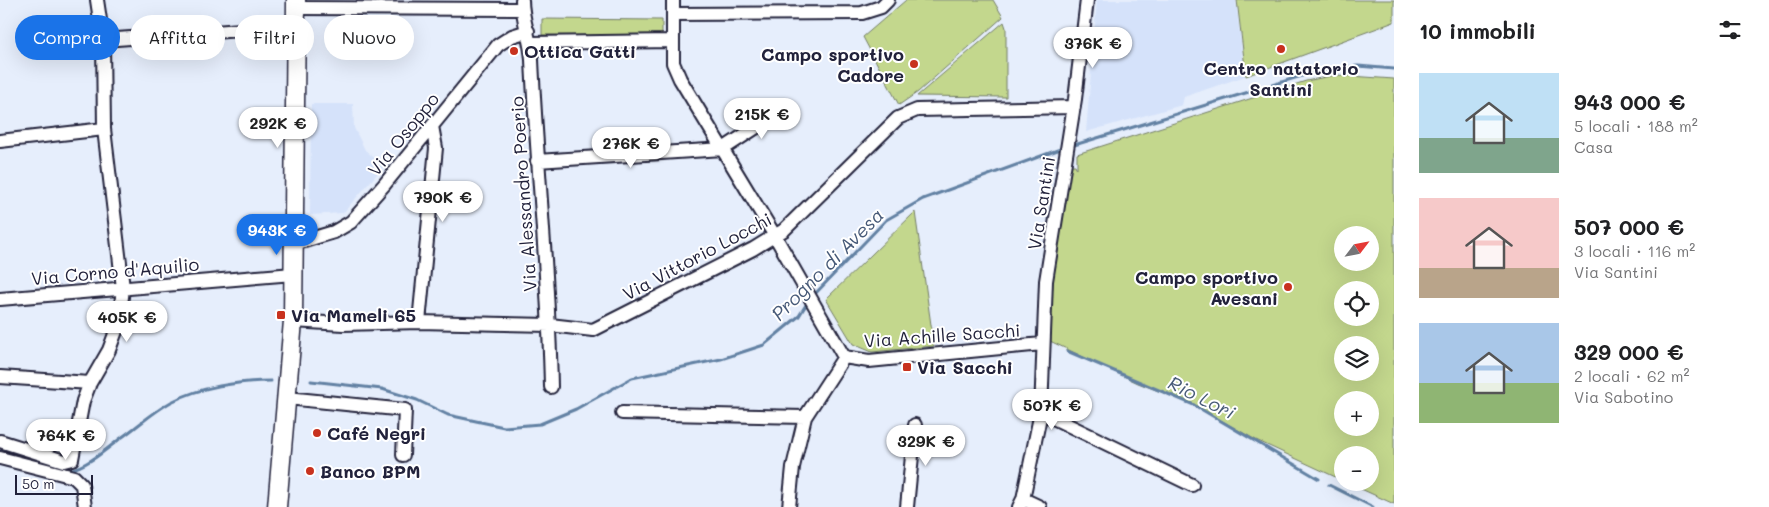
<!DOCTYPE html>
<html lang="it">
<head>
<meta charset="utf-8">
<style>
	:root { --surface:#fff; --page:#f2f2f2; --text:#202124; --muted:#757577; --accent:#1a73e8 }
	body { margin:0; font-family:Mali,sans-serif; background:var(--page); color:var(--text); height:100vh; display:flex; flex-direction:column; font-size:19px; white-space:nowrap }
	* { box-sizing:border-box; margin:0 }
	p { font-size:16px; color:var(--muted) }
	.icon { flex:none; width:28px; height:28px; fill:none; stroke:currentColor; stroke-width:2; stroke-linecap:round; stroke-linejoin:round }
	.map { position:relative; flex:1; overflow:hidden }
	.panel { display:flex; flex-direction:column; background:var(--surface); width:375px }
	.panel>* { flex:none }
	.guide { position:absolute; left:15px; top:15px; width:475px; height:45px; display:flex; gap:10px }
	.needle { width:32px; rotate:58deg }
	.buttons { position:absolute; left:1334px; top:226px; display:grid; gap:10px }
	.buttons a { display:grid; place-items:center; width:45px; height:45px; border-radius:50%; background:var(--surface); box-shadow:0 5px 20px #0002; font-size:25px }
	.scale { position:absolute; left:15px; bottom:12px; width:78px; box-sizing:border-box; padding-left:5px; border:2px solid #22223b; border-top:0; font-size:14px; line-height:18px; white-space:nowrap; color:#22223b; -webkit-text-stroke:4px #fff; paint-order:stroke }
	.price { position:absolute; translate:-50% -42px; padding:0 11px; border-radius:18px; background:#fff; color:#222; font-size:16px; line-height:32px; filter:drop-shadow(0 1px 2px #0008) }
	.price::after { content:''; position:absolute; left:50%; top:30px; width:15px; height:11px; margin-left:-8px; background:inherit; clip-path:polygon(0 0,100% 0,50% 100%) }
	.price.active { background:var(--accent); color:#fff }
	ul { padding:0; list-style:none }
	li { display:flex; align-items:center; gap:15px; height:125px; padding:0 25px }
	li span { display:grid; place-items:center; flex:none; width:140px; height:100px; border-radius:0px; color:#555 }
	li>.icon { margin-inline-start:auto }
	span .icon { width:60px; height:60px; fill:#fffc; stroke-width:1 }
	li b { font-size:21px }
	h2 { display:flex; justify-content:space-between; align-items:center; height:60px; padding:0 25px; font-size:21px }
	.pill { padding:0 18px; border-radius:22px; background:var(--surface); box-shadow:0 5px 20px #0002; font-size:18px; line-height:45px }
	.pill.active { background:var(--accent); color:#fff }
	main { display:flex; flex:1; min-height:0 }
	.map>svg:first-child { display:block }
	.built { fill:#d5e2fa }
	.green { fill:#c3d78d; stroke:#727c64; fill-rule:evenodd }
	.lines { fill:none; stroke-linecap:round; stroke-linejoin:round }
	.stream { stroke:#6281a3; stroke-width:3 }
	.minor-casing { stroke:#22223b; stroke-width:16 }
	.secondary-casing { stroke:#22223b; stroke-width:21 }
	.minor { stroke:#fff; stroke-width:12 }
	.secondary { stroke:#fff; stroke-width:18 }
	.poi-dot { fill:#c8321e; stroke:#fff; stroke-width:2 }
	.labels { text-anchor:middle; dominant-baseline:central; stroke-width:4; stroke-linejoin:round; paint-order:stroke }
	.poi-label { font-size:18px; font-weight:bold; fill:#22223b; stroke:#fff; text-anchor:start }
	.street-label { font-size:18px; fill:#22223b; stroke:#fff }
	.water-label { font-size:19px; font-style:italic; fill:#475a78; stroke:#fff }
</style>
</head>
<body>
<main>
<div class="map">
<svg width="1394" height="507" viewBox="0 0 1394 507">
	<rect width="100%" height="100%" fill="#e6eefc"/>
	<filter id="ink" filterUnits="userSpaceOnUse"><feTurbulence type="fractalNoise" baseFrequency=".02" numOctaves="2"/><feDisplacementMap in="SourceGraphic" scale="10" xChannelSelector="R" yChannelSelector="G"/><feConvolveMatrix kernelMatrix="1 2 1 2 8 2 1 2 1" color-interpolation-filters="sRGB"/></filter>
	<g filter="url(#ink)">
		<!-- built -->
		<path class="built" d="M1097,0H1236L1245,76L1184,97L1182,105L1086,132Z
			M311,104H353L354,128L365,150L384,166L343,213L310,215Z"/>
		<!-- green -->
		<path class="green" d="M906,0H993L1003,17L918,92L899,105L863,37Z
			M1237,0H1394V22L1246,76Z
			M542,19L662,20V37L542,35Z
			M1004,22L1006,28V97L917,96Z
			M1336,75L1394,79V504L1348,483L1370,482V455H1342V480L1256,440L1194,405L1138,383L1050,341L1052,283L1071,165H1075L1077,169V154L1306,81ZM1342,235H1370V262H1342ZM1342,290H1370V318H1342ZM1342,345H1370V372H1342ZM1342,400H1370V428H1342Z
			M915,212L934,346L872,352L853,344L826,299Z"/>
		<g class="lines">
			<!-- stream -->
			<path class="stream" d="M1071,146L1318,71L1358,66L1394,69
				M813,296L886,220L923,199L1063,148
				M1067,351L1194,405L1319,479
				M311,381L382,389L417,400L448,415L504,427L540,424L576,409L632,378L721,359L764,345L799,316L809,300
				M0,451L17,456
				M69,470C88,466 105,450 121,438C137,427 153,412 171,402C200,387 238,381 271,381
				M1329,485L1373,507"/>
			<defs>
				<path id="minor" d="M522,0C522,20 531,40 532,60C537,169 549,278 551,387
					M673,0V63L680,79L775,236L844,357
					M296,8L522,9
					M673,14L862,13L881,7L888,0
					M103,40L296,26
					M531,43L672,41
					M0,141L104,129
					M537,161L723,149L786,108
					M294,244L334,232L351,222L384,185L498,45L512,36L528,31
					M0,299L293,274
					M293,321L343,324L419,322L550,325L593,330L753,249L784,230L898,118L917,110L1074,107
					M419,322L436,148L432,126
					M844,357L869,361L1042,344
					M0,377L90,383
					M287,398L405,410L403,455
					M1041,412L1192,485
					M622,413L805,417
					M0,441L64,461L72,459L83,401L90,383L109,350L119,323L123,288L104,129L103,40L97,0
					M0,458L74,477L82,485L85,507
					M1023,499L1040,507
					M789,507L793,467L805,417L844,357
					M907,507L915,425
					M1019,507L1023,499L1041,412L1046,281L1075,99L1087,0"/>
				<path id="secondary" d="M277,507L293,321L296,0"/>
			</defs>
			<!-- minor casing -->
			<use href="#minor" class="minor-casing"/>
			<!-- secondary casing -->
			<use href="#secondary" class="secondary-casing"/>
			<!-- minor -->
			<use href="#minor" class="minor"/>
			<!-- secondary -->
			<use href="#secondary" class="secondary"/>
		</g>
	</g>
	<!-- markers -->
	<g class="poi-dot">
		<circle cx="1281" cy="49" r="5"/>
		<circle cx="514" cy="51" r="5"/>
		<circle cx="914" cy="64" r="5"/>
		<circle cx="1288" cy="287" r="5"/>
		<rect x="276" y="310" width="10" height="10" rx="2.5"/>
		<rect x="902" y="362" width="10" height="10" rx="2.5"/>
		<circle cx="317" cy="433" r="5"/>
		<circle cx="310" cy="471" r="5"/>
	</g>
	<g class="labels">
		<!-- poi labels -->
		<g class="poi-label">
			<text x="524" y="51">Ottica Gatti</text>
			<text x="904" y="54" text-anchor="end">Campo sportivo<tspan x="904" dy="21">Cadore</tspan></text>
			<text x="1281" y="68" text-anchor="middle">Centro natatorio<tspan x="1281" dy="21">Santini</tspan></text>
			<text x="1278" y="277" text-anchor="end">Campo sportivo<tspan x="1278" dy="21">Avesani</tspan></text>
			<text x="291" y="315">Via Mameli 65</text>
			<text x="917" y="367">Via Sacchi</text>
			<text x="327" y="433">Café Negri</text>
			<text x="320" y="471">Banco BPM</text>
		</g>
		<!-- street labels -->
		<g class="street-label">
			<text transform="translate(403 134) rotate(-51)">Via Osoppo</text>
			<text transform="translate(523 194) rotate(-94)">Via Alessandro Poerio</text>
			<text transform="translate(1041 203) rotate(-81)">Via Santini</text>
			<text transform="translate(697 256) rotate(-28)">Via Vittorio Locchi</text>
			<text transform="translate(115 271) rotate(-5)">Via Corno d'Aquilio</text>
			<text transform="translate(942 335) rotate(-4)">Via Achille Sacchi</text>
		</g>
		<!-- water labels -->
		<g class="water-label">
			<text transform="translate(827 264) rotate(-45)">Progno di Avesa</text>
			<text transform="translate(1202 397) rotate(27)">Rio Lori</text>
		</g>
	</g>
</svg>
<div class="buttons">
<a><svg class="needle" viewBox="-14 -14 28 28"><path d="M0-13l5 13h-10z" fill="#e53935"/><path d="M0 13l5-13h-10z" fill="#757577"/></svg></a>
<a><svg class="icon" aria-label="locate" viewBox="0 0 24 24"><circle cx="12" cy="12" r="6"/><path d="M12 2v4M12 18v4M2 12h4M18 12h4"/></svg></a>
<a><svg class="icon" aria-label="layers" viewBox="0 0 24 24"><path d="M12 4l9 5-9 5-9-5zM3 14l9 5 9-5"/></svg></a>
<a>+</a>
<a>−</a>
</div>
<div class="scale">50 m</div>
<b class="price" style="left:1093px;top:69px">376K €</b>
<b class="price" style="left:762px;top:140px">215K €</b>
<b class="price" style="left:278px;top:149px">292K €</b>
<b class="price" style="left:631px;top:169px">276K €</b>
<b class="price" style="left:443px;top:223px">790K €</b>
<b class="price active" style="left:277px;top:256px">943K €</b>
<b class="price" style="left:127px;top:343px">405K €</b>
<b class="price" style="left:1052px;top:431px">507K €</b>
<b class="price" style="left:66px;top:461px">764K €</b>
<b class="price" style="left:926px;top:467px">329K €</b>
<div class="guide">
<a class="pill active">Compra</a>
<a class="pill">Affitta</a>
<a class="pill">Filtri</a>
<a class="pill">Nuovo</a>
</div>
</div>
<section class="panel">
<h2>10 immobili<svg class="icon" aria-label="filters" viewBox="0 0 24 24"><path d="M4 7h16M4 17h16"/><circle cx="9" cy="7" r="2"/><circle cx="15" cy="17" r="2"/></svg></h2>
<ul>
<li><span style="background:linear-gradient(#bfe0f5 65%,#7fa58c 0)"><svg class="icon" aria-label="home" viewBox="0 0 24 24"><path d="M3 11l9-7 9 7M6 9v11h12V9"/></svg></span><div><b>943 000 €</b><p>5 locali · 188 m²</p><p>Casa</p></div></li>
<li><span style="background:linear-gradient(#f6c9c9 70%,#b9a48a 0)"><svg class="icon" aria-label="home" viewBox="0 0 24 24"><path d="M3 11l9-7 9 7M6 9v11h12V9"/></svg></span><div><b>507 000 €</b><p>3 locali · 116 m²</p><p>Via Santini</p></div></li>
<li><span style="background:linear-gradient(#a9c7e8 60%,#8fb573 0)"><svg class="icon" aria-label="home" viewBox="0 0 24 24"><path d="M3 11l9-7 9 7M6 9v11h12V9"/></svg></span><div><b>329 000 €</b><p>2 locali · 62 m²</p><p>Via Sabotino</p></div></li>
</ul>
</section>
</main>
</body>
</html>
